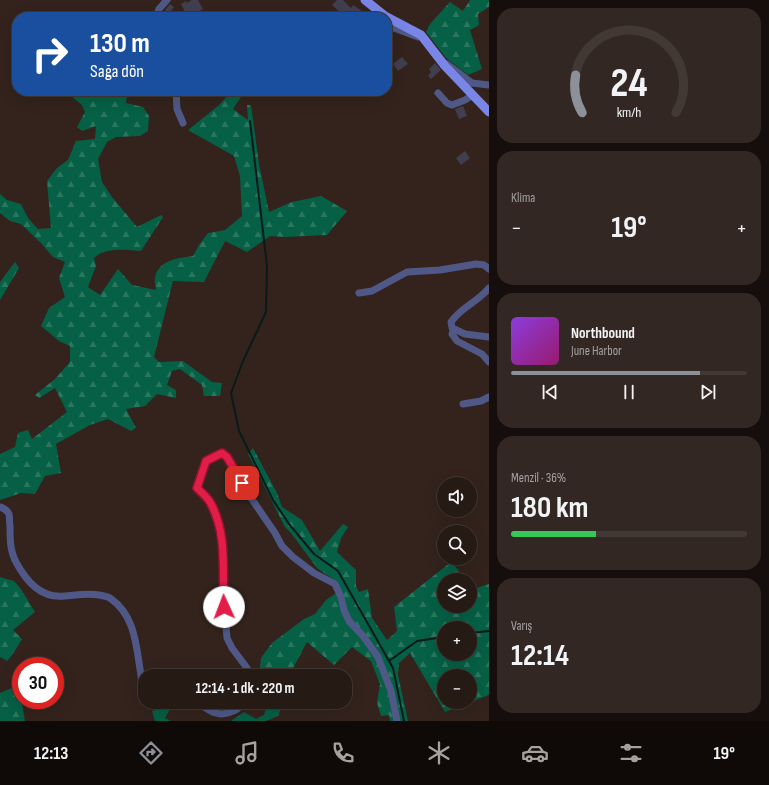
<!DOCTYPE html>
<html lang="tr">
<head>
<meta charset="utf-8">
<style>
  body { margin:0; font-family:"Sofia Sans Condensed",sans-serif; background:#322722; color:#f1f3f6; height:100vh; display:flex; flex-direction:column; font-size:15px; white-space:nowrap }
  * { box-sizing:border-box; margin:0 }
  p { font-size:13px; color:#a4a1a0 }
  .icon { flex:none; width:22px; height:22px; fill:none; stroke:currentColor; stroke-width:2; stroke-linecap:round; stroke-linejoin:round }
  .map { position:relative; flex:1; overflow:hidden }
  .details { display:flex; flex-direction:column; gap:8px; padding:8px; background:#150e0c; width:280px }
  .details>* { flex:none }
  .hud { position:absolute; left:12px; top:12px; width:380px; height:84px; border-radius:16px; box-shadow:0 4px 16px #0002,0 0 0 1px #423834; background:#1a4fa0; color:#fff; overflow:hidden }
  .tools { position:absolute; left:437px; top:477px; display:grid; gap:8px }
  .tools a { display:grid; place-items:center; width:40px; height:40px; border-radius:50%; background:#261a15; box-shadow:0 4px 16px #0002,0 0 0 1px #423834; font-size:20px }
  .speed { position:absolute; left:12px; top:657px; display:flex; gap:8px; font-size:20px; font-weight:700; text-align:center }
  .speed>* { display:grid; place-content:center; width:52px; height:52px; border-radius:50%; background:#261a15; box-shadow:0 4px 16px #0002,0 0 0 1px #423834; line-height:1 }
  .speed .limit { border:6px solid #d22; background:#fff; color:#111 }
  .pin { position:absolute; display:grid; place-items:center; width:34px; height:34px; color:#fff; margin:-17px; border-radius:8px; box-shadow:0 2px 6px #0006 }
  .me { position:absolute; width:44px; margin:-22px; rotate:358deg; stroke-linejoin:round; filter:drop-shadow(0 0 3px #0008) }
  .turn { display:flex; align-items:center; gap:14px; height:84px; padding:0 12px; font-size:18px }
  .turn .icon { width:52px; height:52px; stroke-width:2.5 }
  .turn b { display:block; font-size:28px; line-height:34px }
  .big { font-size:30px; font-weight:700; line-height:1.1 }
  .details .widget { flex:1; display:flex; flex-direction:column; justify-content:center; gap:6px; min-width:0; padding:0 14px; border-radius:16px; background:#322722 }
  .details .dial { align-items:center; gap:0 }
  .dial svg { height:104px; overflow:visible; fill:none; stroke:#423834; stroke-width:7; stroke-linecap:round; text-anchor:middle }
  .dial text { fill:#f1f3f6; stroke:none }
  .song { display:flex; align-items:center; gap:12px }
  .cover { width:48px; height:48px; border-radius:6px; background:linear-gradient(135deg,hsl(270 70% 55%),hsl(320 70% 35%)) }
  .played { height:4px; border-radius:2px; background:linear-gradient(90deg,#8c9099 80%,#423834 80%) }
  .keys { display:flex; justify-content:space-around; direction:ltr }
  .heat { display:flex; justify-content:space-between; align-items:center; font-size:22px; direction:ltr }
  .charge { height:6px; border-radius:3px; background:linear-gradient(90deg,#34c759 36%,#423834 0) }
  .trip { position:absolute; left:138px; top:669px; width:214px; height:40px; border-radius:16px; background:#261a15; box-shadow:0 4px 16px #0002,0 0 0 1px #423834; font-weight:700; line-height:40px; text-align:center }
  .tab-bar { display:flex; height:64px; justify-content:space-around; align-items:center; background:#0f0a08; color:#a4a1a0 }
  .tab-bar .icon { width:28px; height:28px }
  .tab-bar .current { color:#8c9099 }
  .tab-bar b { font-size:18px; color:#f1f3f6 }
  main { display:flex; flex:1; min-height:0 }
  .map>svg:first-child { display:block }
  .forest { fill:url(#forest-firs); fill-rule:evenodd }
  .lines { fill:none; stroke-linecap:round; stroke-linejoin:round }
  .stream { stroke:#091a1b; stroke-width:2 }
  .building { fill:#413f4f }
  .minor { stroke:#505887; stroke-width:7 }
  .major { stroke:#7a85e8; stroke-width:9 }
  .route-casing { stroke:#92132f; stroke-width:10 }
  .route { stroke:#e11d48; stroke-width:7 }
</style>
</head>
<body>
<main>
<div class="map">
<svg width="489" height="721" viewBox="0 0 489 721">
  <defs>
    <pattern id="forest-firs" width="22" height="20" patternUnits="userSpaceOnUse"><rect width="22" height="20" fill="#056045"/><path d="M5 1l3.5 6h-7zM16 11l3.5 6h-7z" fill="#2a775f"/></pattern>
  </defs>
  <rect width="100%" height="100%" fill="#33231c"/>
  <g class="forest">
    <polygon points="470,0 489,0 489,7 478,14 479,25 470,30 482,69 468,75 446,58 426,32 430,24 450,2 463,11"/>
    <path d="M 65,91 L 128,91 L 126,103 L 143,107 L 149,116 L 148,131 L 140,136 L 116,137 L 107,142 L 98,159 L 102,182 L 112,197 L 137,227 L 161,215 L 163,217 L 141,251 C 125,250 106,247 94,258 L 96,266 L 88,287 L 100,295 L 118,269 L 132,285 L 156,290 C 156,287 154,282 155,278 C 158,260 178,258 193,256 L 199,245 L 208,233 L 225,230 L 242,216 L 240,176 L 234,156 L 188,130 L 218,106 L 232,91 L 245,91 L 233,109 L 248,120 L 247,105 L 251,105 L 259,164 L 269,212 L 292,202 L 321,196 L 347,211 L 327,235 L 285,237 L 270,236 L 247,252 L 225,241 L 204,282 L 173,281 L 154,357 L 159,362 L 183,361 L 212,382 L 222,383 L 220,396 L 204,396 L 202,385 L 180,369 L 172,371 L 167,385 L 176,390 L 176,398 L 157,394 L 145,406 L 126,409 L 136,428 L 131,431 L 108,419 L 90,425 L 56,444 L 61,473 L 45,476 L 35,494 L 21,493 L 0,500 L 0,454 L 15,447 L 18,433 L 28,430 L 32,439 L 67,412 L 55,388 L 39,398 L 35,395 L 55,379 L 70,362 L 70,346 L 59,341 L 41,326 L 49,308 L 65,297 L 59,278 L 65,262 L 53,257 L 41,243 L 21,224 L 10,221 L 0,213 L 0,194 L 7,200 L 21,204 L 28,218 L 38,229 L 51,228 L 47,181 L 57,168 L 68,160 L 76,141 L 95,139 L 96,126 L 82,131 L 77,127 L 85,112 L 82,105 Z"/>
    <polygon points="15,262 19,268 0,300 0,282"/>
    <path d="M 253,448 L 277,493 L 282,507 L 302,520 L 320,551 L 343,524 L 348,527 L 341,538 L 337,552 L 356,570 L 356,586 L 359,592 L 368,589 L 372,618 L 387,640 L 397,631 L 394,607 L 451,562 L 459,571 L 449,580 L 444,580 L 444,606 L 470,606 L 470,590 L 489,584 L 489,695 L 445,712 L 410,653 L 399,663 L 398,675 L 408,721 L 390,721 L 389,715 L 381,716 L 377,703 L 380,684 L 371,661 L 352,647 L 334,665 L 307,642 L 289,676 L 259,676 L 261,658 L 272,643 L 304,619 L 315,614 L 326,600 L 341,590 L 334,580 L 317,568 L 291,533 L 285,527 L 248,454 ZM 444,628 L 470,628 L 470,654 L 444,654 ZM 444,676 L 470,676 L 470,702 L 444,702 Z"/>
    <polygon points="0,577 14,581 21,589 35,612 13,630 22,639 13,654 7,661 0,657"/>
    <polygon points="14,687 21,698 25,721 0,721 0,693"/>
    <polygon points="264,702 283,702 278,716 266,721 231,721 244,712 256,719 264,715 267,706"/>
    <polygon points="171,707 165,718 171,721 155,721 152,711"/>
  </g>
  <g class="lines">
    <g class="stream">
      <polyline points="250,121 267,266 266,312 243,361 231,393 239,431 273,500 289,524 314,554 338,571 393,668 404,721"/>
      <polyline points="470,633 489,631"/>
      <polyline points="389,661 417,641 444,637"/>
    </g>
  </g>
  <g class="building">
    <polygon points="192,0 198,0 203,9 190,17 176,17 185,12 181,4 186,1 187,3"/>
    <polygon points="337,0 343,0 351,8 353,5 361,10 357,17 345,17 332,5"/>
    <polygon points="170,4 174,7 169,14 165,10"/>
    <polygon points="402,57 408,64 398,71 393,64"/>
    <polygon points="435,63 441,70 431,79 428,76 431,72 429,69"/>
    <polygon points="463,106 467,116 459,119 455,109"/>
    <polygon points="465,151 470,158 461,165 456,158"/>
  </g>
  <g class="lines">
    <g class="minor">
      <polyline points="156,17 159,9 167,0"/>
      <polyline points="387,31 390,28 394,28 418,37"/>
      <polyline points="447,64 472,83 489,85"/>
      <polyline points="176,91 177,109 183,123"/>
      <polyline points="438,93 447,103 452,105 465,100 473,95"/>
      <path d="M 489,288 C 477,303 462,306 451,322 L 452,328 L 465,334 L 489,337"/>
      <polyline points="359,293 372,291 407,272 440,270 476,264 484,265 489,269"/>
      <polyline points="454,329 452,334 457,341 482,354 489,362"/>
      <polyline points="463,404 481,401 489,397"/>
      <path d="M 0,507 C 4,508 7,510 9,514 C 10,517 9,523 10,526 C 10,539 10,551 16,562 C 26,581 42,599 65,596 C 77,595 87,593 99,595 C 103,596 107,596 110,598 C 136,616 136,647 141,675 C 142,683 140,689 145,695"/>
      <polyline points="251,676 247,668 232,648 227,638 223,592 224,555 220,529 209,501 197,488 206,461 222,453 227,457 249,495 275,533 282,546 293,557 314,573 335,584 341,597 344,610 349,621 363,636 378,657 391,691 397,721"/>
      <polyline points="157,702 159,702"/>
      <path d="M 196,702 C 207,708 215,717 228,713 C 235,711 240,708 244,702"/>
    </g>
    <polyline class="major" points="365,0 385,16 421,35 445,66 489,112"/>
  </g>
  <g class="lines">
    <defs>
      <path id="route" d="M 224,607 C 222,572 228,534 210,502 C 207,497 201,492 197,488 L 206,461 L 222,453 L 227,457 L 242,483"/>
    </defs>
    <use href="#route" class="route-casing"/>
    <use href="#route" class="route"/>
  </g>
</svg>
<div class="tools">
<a><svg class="icon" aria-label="sound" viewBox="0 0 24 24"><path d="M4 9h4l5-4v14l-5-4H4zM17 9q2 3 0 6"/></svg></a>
<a><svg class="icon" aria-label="search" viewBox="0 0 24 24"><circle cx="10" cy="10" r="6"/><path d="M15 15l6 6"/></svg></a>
<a><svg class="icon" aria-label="layers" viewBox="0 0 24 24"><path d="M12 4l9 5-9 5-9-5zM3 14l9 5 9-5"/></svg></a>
<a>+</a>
<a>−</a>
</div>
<div class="speed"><div class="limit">30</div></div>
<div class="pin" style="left:242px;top:483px;background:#d93025"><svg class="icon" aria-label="arrive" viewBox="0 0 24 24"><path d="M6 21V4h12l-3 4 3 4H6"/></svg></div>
<svg class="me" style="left:224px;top:607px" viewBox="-20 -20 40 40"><circle r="19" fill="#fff"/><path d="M0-13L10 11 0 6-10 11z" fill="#e11d48"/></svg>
<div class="trip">12:14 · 1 dk · 220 m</div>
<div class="hud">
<div class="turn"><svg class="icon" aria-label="right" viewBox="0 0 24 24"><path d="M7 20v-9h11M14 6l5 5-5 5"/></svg><div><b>130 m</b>Sağa dön</div></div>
</div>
</div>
<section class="details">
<div class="widget dial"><svg viewBox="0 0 100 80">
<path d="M14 69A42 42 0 1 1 86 69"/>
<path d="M14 69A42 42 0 0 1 9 40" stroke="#8c9099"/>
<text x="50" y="56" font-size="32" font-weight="700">24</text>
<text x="50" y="72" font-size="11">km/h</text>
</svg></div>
<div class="widget"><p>Klima</p>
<div class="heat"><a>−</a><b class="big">19°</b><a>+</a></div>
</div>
<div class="widget">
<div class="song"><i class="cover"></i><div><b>Northbound</b><p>June Harbor</p></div></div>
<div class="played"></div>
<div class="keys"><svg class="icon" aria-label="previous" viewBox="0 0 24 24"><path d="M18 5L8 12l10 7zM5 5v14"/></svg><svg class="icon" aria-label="pause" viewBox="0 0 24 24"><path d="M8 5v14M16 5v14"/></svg><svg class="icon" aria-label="next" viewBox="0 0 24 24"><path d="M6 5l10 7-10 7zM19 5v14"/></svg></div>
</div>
<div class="widget"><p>Menzil · 36%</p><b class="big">180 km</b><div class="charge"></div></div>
<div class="widget"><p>Varış</p><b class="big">12:14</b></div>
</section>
</main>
<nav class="tab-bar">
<b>12:13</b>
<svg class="icon current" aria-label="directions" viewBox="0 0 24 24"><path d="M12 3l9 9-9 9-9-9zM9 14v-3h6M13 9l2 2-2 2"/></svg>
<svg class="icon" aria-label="music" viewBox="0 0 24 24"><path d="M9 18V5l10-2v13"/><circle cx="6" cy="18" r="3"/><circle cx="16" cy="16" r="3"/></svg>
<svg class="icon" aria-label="phone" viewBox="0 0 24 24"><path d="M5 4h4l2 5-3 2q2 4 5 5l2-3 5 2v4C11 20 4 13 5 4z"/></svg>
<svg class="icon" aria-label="climate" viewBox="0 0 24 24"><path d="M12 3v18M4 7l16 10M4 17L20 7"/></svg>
<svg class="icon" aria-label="car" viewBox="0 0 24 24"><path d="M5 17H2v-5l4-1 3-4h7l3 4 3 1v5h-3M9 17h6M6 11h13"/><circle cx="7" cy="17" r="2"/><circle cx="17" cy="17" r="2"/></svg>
<svg class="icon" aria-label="filters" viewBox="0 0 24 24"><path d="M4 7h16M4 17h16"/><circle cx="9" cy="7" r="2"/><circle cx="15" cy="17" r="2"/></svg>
<b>19°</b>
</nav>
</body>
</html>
